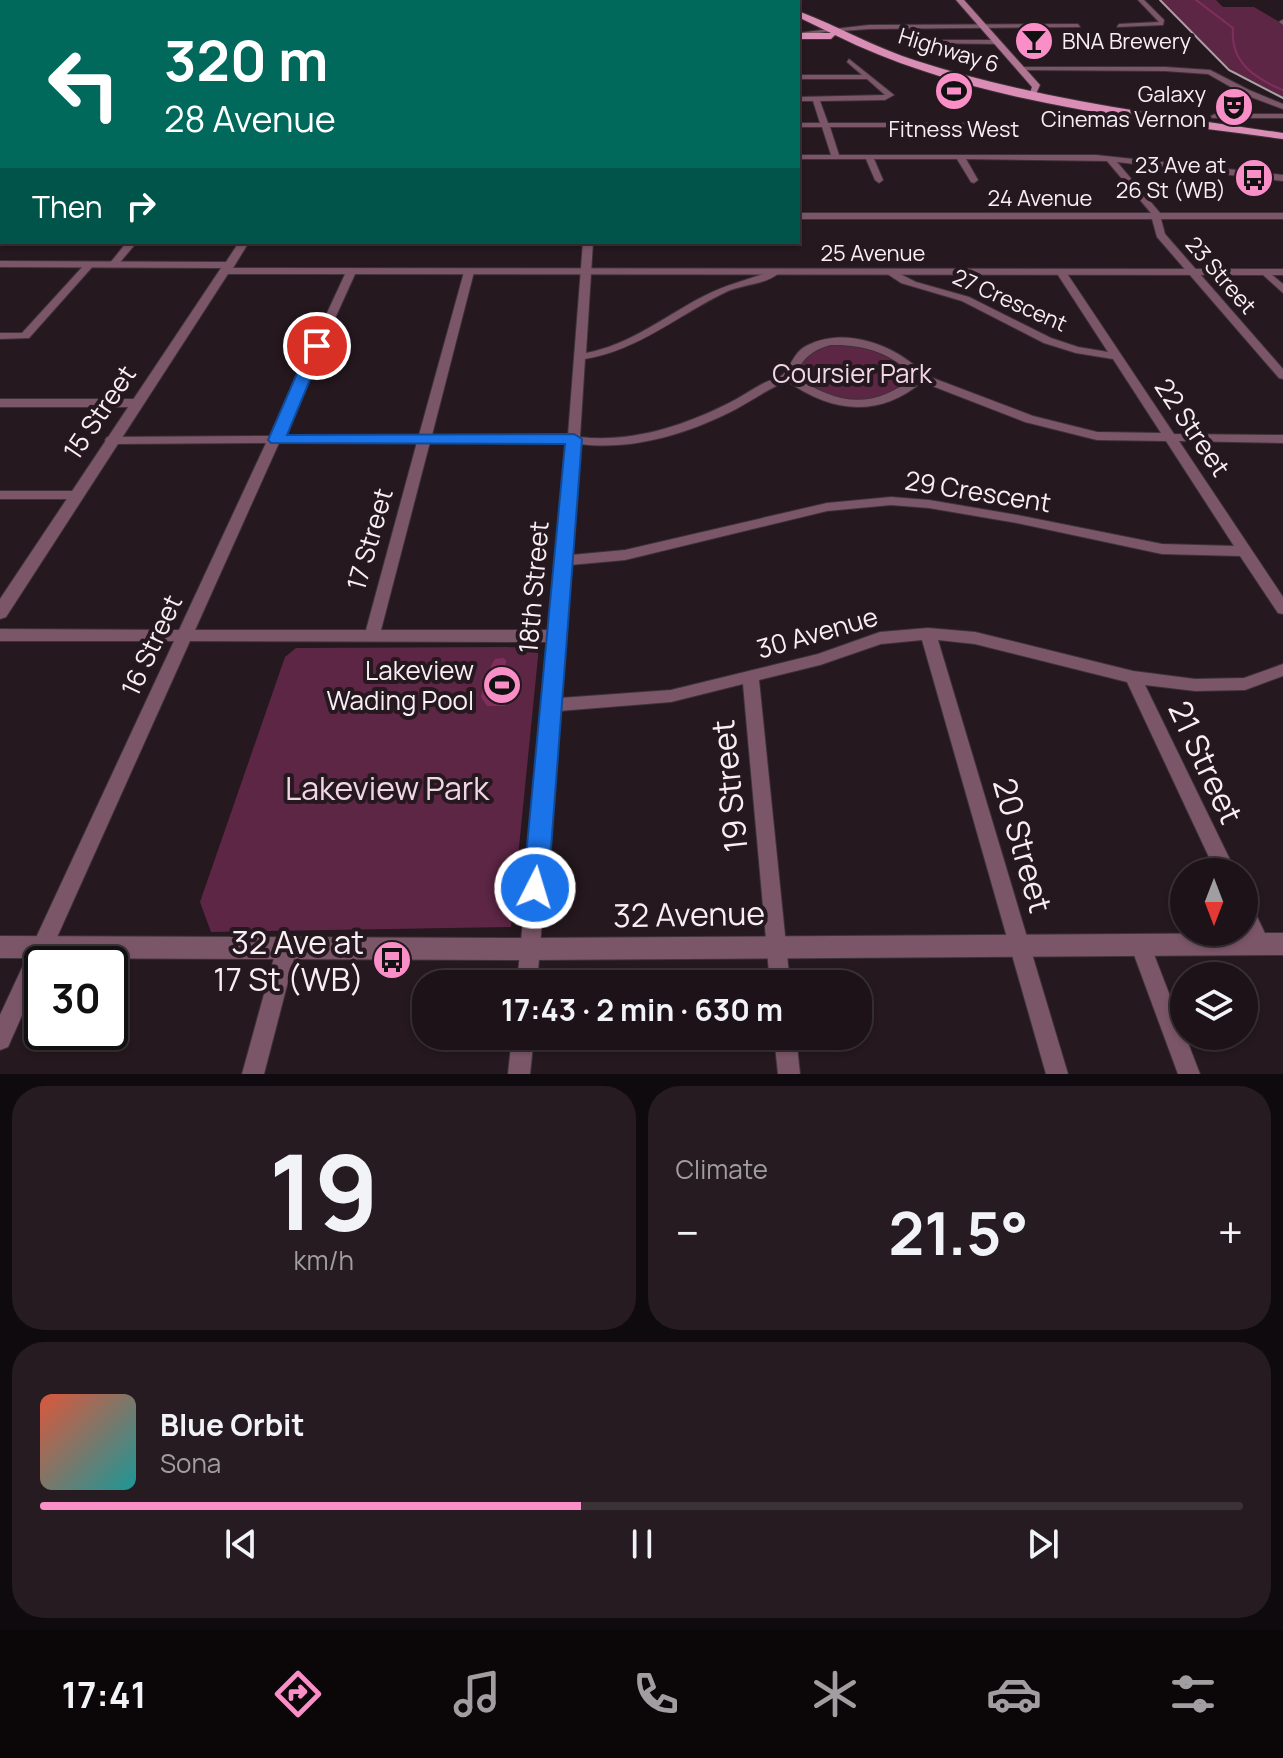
<!DOCTYPE html>
<html lang="en">
<head>
<meta charset="utf-8">
<style>
  body { margin:0; font-family:Manrope,sans-serif; background:#251b20; color:#f1f3f6; height:100vh; display:flex; flex-direction:column; font-size:30px; white-space:nowrap }
  * { box-sizing:border-box; margin:0 }
  p { font-size:26px; color:#a09ea1 }
  .icon { flex:none; width:44px; height:44px; fill:none; stroke:currentColor; stroke-width:2; stroke-linecap:round; stroke-linejoin:round }
  .map { position:relative; height:1074px; overflow:hidden }
  .side { display:flex; flex-direction:column; gap:12px; padding:12px; background:#0f0a0d; flex:1 }
  .side>* { flex:none }
  .top-card { position:absolute; left:0px; top:0px; width:800px; height:244px; box-shadow:0 2px 6px #0004,0 0 0 2px #3a3236; background:#00695c; color:#fff; overflow:hidden }
  .needle { width:52px; rotate:180deg }
  .controls { position:absolute; left:1170px; top:858px; display:grid; gap:16px }
  .controls a { display:grid; place-items:center; width:88px; height:88px; border-radius:50%; background:#1c1217; box-shadow:0 2px 6px #0004,0 0 0 2px #3a3236; font-size:40px }
  .speed { position:absolute; left:24px; top:946px; display:flex; gap:16px; font-size:40px; font-weight:700; text-align:center }
  .speed>* { display:grid; place-content:center; width:104px; height:104px; border-radius:50%; background:#1c1217; box-shadow:0 2px 6px #0004,0 0 0 2px #3a3236; line-height:1 }
  .speed .limit { border:4px solid #111; border-radius:12px; background:#fff; color:#111 }
  .pin { position:absolute; display:grid; place-items:center; width:68px; height:68px; color:#fff; margin:-34px; border:4px solid #fff; border-radius:50%; box-shadow:0 2px 8px #0007 }
  .me { position:absolute; width:88px; margin:-44px; rotate:5deg; stroke-linejoin:round; filter:drop-shadow(0 0 6px #0008) }
  .turn { display:flex; align-items:center; gap:28px; height:168px; padding:0 32px; font-size:36px }
  .turn .icon { width:104px; height:104px; stroke-width:2.5 }
  .turn b { display:block; font-size:56px; line-height:68px }
  .then { display:flex; align-items:center; height:76px; padding:0 32px; background:#0003; gap:16px; font-size:30px }
  .big { font-size:60px; font-weight:700; line-height:1.1 }
  .side .widget { flex:1; display:flex; flex-direction:column; justify-content:center; gap:12px; min-width:0; padding:0 28px; border-radius:32px; background:#251b20 }
  .side .dial { align-items:center; gap:0 }
  .dial b { font-size:104px; line-height:1 }
  .song { display:flex; align-items:center; gap:24px }
  .cover { width:96px; height:96px; border-radius:12px; background:linear-gradient(135deg,hsl(10 70% 55%),hsl(180 70% 35%)) }
  .played { height:8px; border-radius:4px; background:linear-gradient(90deg,#fa8fc8 45%,#3a3236 45%) }
  .keys { display:flex; justify-content:space-around; direction:ltr }
  .heat { display:flex; justify-content:space-between; align-items:center; font-size:44px; direction:ltr }
  .side .tiles { flex:1; display:grid; gap:12px; grid-template-columns:1fr 1fr }
  .widget:last-child { grid-column:span 2 }
  .trip { position:absolute; left:412px; top:970px; width:460px; height:80px; border-radius:32px; background:#1c1217; box-shadow:0 2px 6px #0004,0 0 0 2px #3a3236; font-weight:700; line-height:80px; text-align:center }
  .menu { display:flex; height:128px; justify-content:space-around; align-items:center; background:#0b0709; color:#a09ea1 }
  .menu .icon { width:56px; height:56px }
  .menu .selected { color:#fa8fc8 }
  .menu b { font-size:36px; color:#f1f3f6 }
  .map>svg:first-child { display:block }
  .green { fill:#5d2645 }
  .water { fill:#802f5d }
  .lines { fill:none; stroke-linecap:round; stroke-linejoin:round }
  .stream { stroke:#802f5d; stroke-width:2 }
  .minor-casing { stroke:#3e3238; stroke-width:2 }
  .tertiary-casing { stroke:#3e3238; stroke-width:2 }
  .secondary-casing { stroke:#3e3238; stroke-width:2 }
  .primary-casing { stroke:#3e3238; stroke-width:2 }
  .minor { fill:#7b5668; fill-rule:evenodd }
  .tertiary { fill:#7b5668; fill-rule:evenodd }
  .secondary { fill:#b07593; fill-rule:evenodd }
  .primary { fill:#da8eb5; fill-rule:evenodd }
  .rail { stroke:#aba0a6; stroke-width:2 }
  .route { fill:#1a73e8; stroke:#114b97; stroke-width:2 }
  .labels { text-anchor:middle; dominant-baseline:central; stroke-width:8; stroke-linejoin:round; paint-order:stroke }
  .far-poi-label { font-size:22px; fill:#f8eef3; stroke:#25181f; text-anchor:end }
  .far-street-label { font-size:22px; fill:#f8eef3; stroke:#25181f }
  .park-label { font-size:26px; fill:#f0d7e3; stroke:#25181f }
  .street-label { font-size:26px; fill:#f8eef3; stroke:#25181f }
  .poi-label { font-size:26px; fill:#f8eef3; stroke:#25181f; text-anchor:end }
  .near-street-label { font-size:32px; fill:#f8eef3; stroke:#25181f }
  .near-park-label { font-size:32px; fill:#f0d7e3; stroke:#25181f }
  .near-poi-label { font-size:32px; fill:#f8eef3; stroke:#25181f; text-anchor:end }
</style>
</head>
<body>
<div class="map">
<svg width="1283" height="1074" viewBox="0 0 1283 1074">
  <rect width="100%" height="100%" fill="#25181f"/>
  <g class="green">
    <polygon points="1161,0 1216,0 1223,7 1254,7 1283,24 1283,97 1242,78 1225,65"/>
    <path d="M 832,345 C 854,344 880,346 897,362 C 943,405 789,420 800,362 L 818,349 Z"/>
    <polygon points="539,647 511,927 211,932 200,902 285,657 296,648"/>
  </g>
  <path class="water" d="M 503,658 L 506,660 L 505,676 L 517,693 L 505,706 L 487,706 L 481,697 C 482,691 491,663 495,659 Z"/>
  <g class="lines">
    <g class="stream">
      <polyline points="87,0 96,2"/>
      <path d="M 1196,0 L 1233,28 C 1230,62 1254,78 1283,90"/>
    </g>
    <defs>
      <g id="minor">
        <polygon points="489,0 495,0 488,2"/>
        <polygon points="1138,0 1144,0 1164,20 1163,25 1117,27 1119,24 1159,22"/>
        <polygon points="1282,20 1283,20 1283,25 1279,22"/>
        <polygon points="1078,24 1080,27 869,29 828,32 825,30 869,25"/>
        <polygon points="917,40 997,40 1000,42 997,44 915,43"/>
        <polygon points="849,59 894,95 885,100 820,101 828,123 985,123 989,125 985,127 830,127 839,155 1096,155 1283,175 1283,181 1117,162 1160,213 1283,213 1283,219 1161,219 1165,234 1283,369 1283,379 1279,378 1157,237 1152,219 798,219 798,213 1151,213 1107,161 966,159 978,180 974,183 971,182 957,159 874,159 883,180 879,183 875,180 866,159 798,159 798,155 831,155 822,127 798,127 798,123 820,123 813,101 798,101 798,97 885,95 867,79 798,79 798,75 862,75 847,62"/>
        <polygon points="1021,67 1165,67 1210,70 1249,90 1283,104 1283,109 1243,94 1208,74 1165,71 1019,70"/>
        <polygon points="1215,114 1283,114 1283,118 1212,118 1211,116"/>
        <rect x="0" y="132" width="2" height="4"/>
        <rect x="0" y="179" width="2" height="6"/>
        <polygon points="0,238 2,238 2,242 5,243 0,244"/>
        <polygon points="127,242 137,242 116,267 110,267 110,263"/>
        <path d="M 583,242 L 593,242 L 586,353 C 630,345 665,316 704,296 C 726,284 751,279 774,270 L 779,273 C 765,285 743,284 726,292 C 678,315 639,350 585,359 L 580,437 C 631,443 683,426 727,404 C 740,398 752,389 764,383 C 770,380 776,379 781,376 C 790,371 792,352 808,345 C 847,326 897,346 925,375 L 1033,416 L 1097,432 L 1161,433 L 1113,359 L 1076,353 L 1044,343 L 962,301 L 901,283 L 886,273 L 894,271 L 916,282 L 969,297 L 1051,338 L 1078,347 L 1108,352 L 1056,272 L 1061,269 L 1066,272 L 1174,434 L 1283,435 L 1283,443 L 1179,441 L 1283,597 L 1283,614 L 1278,613 L 1240,556 L 1162,554 L 1017,523 L 929,508 L 891,505 L 827,511 L 625,560 L 570,565 L 560,698 L 671,690 L 818,654 L 880,632 L 928,628 L 975,632 L 1133,671 L 1195,679 L 1244,678 L 1283,664 L 1283,676 L 1245,690 L 1195,691 L 1145,685 L 1236,872 L 1216,872 L 1127,682 L 975,644 L 938,640 L 1068,1074 L 1046,1074 L 922,640 L 881,644 L 820,665 L 759,680 L 790,984 L 770,984 L 743,684 L 671,702 L 559,711 L 537,984 L 517,984 L 549,642 L 190,641 L 45,964 L 42,964 L 42,970 L 8,1047 L 0,1050 L 0,1015 L 174,641 L 0,641 L 0,629 L 179,630 L 266,443 L 111,444 L 107,443 L 105,440 L 107,437 L 270,436 L 346,272 L 351,269 L 356,272 L 282,435 L 419,435 L 464,272 L 469,269 L 474,272 L 432,435 L 568,435 ZM 830,345 C 863,344 891,352 914,377 C 873,410 837,405 795,376 C 803,358 811,351 830,345 ZM 787,381 C 832,413 879,418 922,382 L 1025,422 L 1097,440 L 1166,441 L 1234,546 L 1162,544 L 1017,515 L 929,500 L 891,497 L 827,503 L 625,550 L 571,555 L 580,444 C 633,451 691,433 738,408 C 754,399 770,388 787,381 ZM 417,442 L 366,630 L 195,630 L 279,443 ZM 430,442 L 567,443 L 550,630 L 381,630 Z"/>
        <polygon points="86,263 94,265 29,338 0,339 0,333 22,333"/>
        <polygon points="1265,269 1283,284 1283,293 1262,274 1262,270"/>
        <polygon points="0,399 136,399 142,403 136,407 0,407"/>
        <polygon points="0,491 75,491 82,495 75,499 0,499"/>
        <polygon points="1244,902 1251,904 1270,944 1267,951 1260,954 1253,951 1244,932"/>
        <polygon points="1140,934 1147,937 1150,944 1200,1074 1178,1074 1130,944 1133,937"/>
        <polygon points="287,937 294,940 297,947 264,1074 242,1074 277,947 280,940"/>
        <polygon points="512,1036 534,1036 530,1074 508,1074"/>
        <polygon points="774,1036 796,1036 800,1074 778,1074"/>
      </g>
      <g id="tertiary">
        <polygon points="830,29 830,31 798,37 798,33"/>
        <rect x="0" y="99" width="2" height="4"/>
        <polygon points="239,242 249,242 233,268 1283,269 1283,275 228,274 6,617 0,619 0,599 221,268 0,267 0,261 226,262"/>
        <polygon points="1283,933 1283,955 530,960 0,958 0,936 530,938"/>
      </g>
      <polygon id="secondary" points="956,0 964,0 1040,85 1035,96 1029,96 1032,87"/>
      <g id="primary">
        <polygon points="768,0 778,0 780,2 770,2"/>
        <path d="M 798,11 C 838,26 875,48 917,61 C 1036,99 1160,115 1283,133 L 1283,139 C 1136,119 970,102 835,35 L 831,39 L 798,39 L 798,33 L 831,33 L 798,17 Z"/>
      </g>
    </defs>
    <use href="#minor" class="minor-casing"/>
    <use href="#tertiary" class="tertiary-casing"/>
    <use href="#secondary" class="secondary-casing"/>
    <use href="#primary" class="primary-casing"/>
    <use href="#minor" class="minor"/>
    <use href="#tertiary" class="tertiary"/>
    <use href="#secondary" class="secondary"/>
    <use href="#primary" class="primary"/>
    <polyline class="rail" points="1160,0 1229,70 1283,98"/>
  </g>
  <polygon class="route" points="317,341 324,346 287,435 574,434 582,439 548,888 544,896 535,899 526,896 523,888 565,444 271,443 268,440 309,346"/>
  <defs>
    <symbol id="bar-disc" viewBox="-11 -11 22 22"><circle r="9.5" fill="#fa8fc8" stroke="#25181f"/><path d="M-6-5H6L.8 .8V4.5H3.5V6h-7V4.5H-.8V.8Z" fill="#111"/></symbol>
    <symbol id="stadium-disc" viewBox="-11 -11 22 22"><circle r="9.5" fill="#fa8fc8" stroke="#25181f"/><path d="M0-5a6.5 5 0 1 0 0 10a6.5 5 0 1 0 0-10ZM-3.5-1.8h7v3.6h-7Z" fill="#111"/></symbol>
    <symbol id="theatre-disc" viewBox="-11 -11 22 22"><circle r="9.5" fill="#fa8fc8" stroke="#25181f"/><path d="M-5-5.5Q0-4 5-5.5V0Q5 5 0 6Q-5 5-5 0ZM-3.3-2.5H-1v1.5H-3.3ZM1-2.5H3.3v1.5H1ZM-2.8 1Q0 5.5 2.8 1Z" fill="#111"/></symbol>
    <symbol id="bus-disc" viewBox="-11 -11 22 22"><circle r="9.5" fill="#fa8fc8" stroke="#25181f"/><path d="M-5-6H5V4H4V6H2V4H-2V6H-4V4H-5ZM-3.5-4V0h7V-4ZM-3.5 1.2v1.5H-2V1.2ZM2 1.2v1.5H3.5V1.2Z" fill="#111"/></symbol>
  </defs>
  <g fill-rule="evenodd">
    <use href="#bar-disc" x="1012" y="19" width="44" height="44"/>
    <use href="#stadium-disc" x="932" y="69" width="44" height="44"/>
    <use href="#theatre-disc" x="1212" y="85" width="44" height="44"/>
    <use href="#bus-disc" x="1232" y="156" width="44" height="44"/>
    <use href="#stadium-disc" x="480" y="663" width="44" height="44"/>
    <use href="#bus-disc" x="370" y="938" width="44" height="44"/>
  </g>
  <g class="labels">
    <g class="far-poi-label">
      <text x="1062" y="41" text-anchor="start">BNA Brewery</text>
      <text x="1206" y="94">Galaxy<tspan x="1206" dy="25">Cinemas Vernon</tspan></text>
      <text x="954" y="129" text-anchor="middle">Fitness West</text>
      <text x="1226" y="165">23 Ave at<tspan x="1226" dy="25">26 St (WB)</tspan></text>
    </g>
    <g class="far-street-label">
      <text transform="translate(949 50) rotate(17)">Highway 6</text>
      <text x="1040" y="198">24 Avenue</text>
      <text x="873" y="253">25 Avenue</text>
      <text transform="translate(1221 275) rotate(49)">23 Street</text>
      <text transform="translate(1010 300) rotate(24)">27 Crescent</text>
    </g>
    <g class="park-label">
      <text x="852" y="373">Coursier Park</text>
    </g>
    <g class="street-label">
      <text transform="translate(99 412) rotate(-56)">15 Street</text>
      <text transform="translate(1193 427) rotate(56)">22 Street</text>
      <text transform="translate(978 491) rotate(9)">29 Crescent</text>
      <text transform="translate(369 539) rotate(-74)">17 Street</text>
      <text transform="translate(533 587) rotate(-85)">18th Street</text>
      <text transform="translate(817 632) rotate(-16)">30 Avenue</text>
      <text transform="translate(151 645) rotate(-65)">16 Street</text>
    </g>
    <g class="poi-label">
      <text x="474" y="670">Lakeview<tspan x="474" dy="30">Wading Pool</tspan></text>
    </g>
    <g class="near-street-label">
      <text transform="translate(1206 762) rotate(65)">21 Street</text>
      <text transform="translate(729 786) rotate(-96)">19 Street</text>
      <text transform="translate(1023 845) rotate(74)">20 Street</text>
      <text transform="translate(689 914) rotate(-1)">32 Avenue</text>
    </g>
    <g class="near-park-label">
      <text x="387" y="788">Lakeview Park</text>
    </g>
    <g class="near-poi-label">
      <text x="364" y="942">32 Ave at<tspan x="364" dy="37">17 St (WB)</tspan></text>
    </g>
  </g>
</svg>
<div class="controls">
<a><svg class="needle" viewBox="-14 -14 28 28"><path d="M0-13l5 13h-10z" fill="#e53935"/><path d="M0 13l5-13h-10z" fill="#a09ea1"/></svg></a>
<a><svg class="icon" aria-label="layers" viewBox="0 0 24 24"><path d="M12 4l9 5-9 5-9-5zM3 14l9 5 9-5"/></svg></a>
</div>
<div class="speed"><div class="limit">30</div></div>
<div class="pin" style="left:317px;top:346px;background:#d93025"><svg class="icon" aria-label="arrive" viewBox="0 0 24 24"><path d="M6 21V4h12l-3 4 3 4H6"/></svg></div>
<svg class="me" style="left:535px;top:888px" viewBox="-20 -20 40 40"><circle r="17" fill="#1a73e8" stroke="#fff" stroke-width="3"/><path d="M0-11L8 9 0 5-8 9z" fill="#fff"/></svg>
<div class="trip">17:43 · 2 min · 630 m</div>
<div class="top-card">
<div class="turn"><svg class="icon" aria-label="left" viewBox="0 0 24 24"><path d="M17 20v-9H6M10 6l-5 5 5 5"/></svg><div><b>320 m</b>28 Avenue</div></div>
<div class="then">Then<svg class="icon" aria-label="right" viewBox="0 0 24 24"><path d="M7 20v-9h11M14 6l5 5-5 5"/></svg></div>
</div>
</div>
<section class="side">
<div class="tiles">
<div class="widget dial"><b>19</b><p>km/h</p></div>
<div class="widget"><p>Climate</p>
<div class="heat"><a>−</a><b class="big">21.5°</b><a>+</a></div>
</div>
<div class="widget">
<div class="song"><i class="cover"></i><div><b>Blue Orbit</b><p>Sona</p></div></div>
<div class="played"></div>
<div class="keys"><svg class="icon" aria-label="previous" viewBox="0 0 24 24"><path d="M18 5L8 12l10 7zM5 5v14"/></svg><svg class="icon" aria-label="pause" viewBox="0 0 24 24"><path d="M8 5v14M16 5v14"/></svg><svg class="icon" aria-label="next" viewBox="0 0 24 24"><path d="M6 5l10 7-10 7zM19 5v14"/></svg></div>
</div>
</div>
</section>
<nav class="menu">
<b>17:41</b>
<svg class="icon selected" aria-label="directions" viewBox="0 0 24 24"><path d="M12 3l9 9-9 9-9-9zM9 14v-3h6M13 9l2 2-2 2"/></svg>
<svg class="icon" aria-label="music" viewBox="0 0 24 24"><path d="M9 18V5l10-2v13"/><circle cx="6" cy="18" r="3"/><circle cx="16" cy="16" r="3"/></svg>
<svg class="icon" aria-label="phone" viewBox="0 0 24 24"><path d="M5 4h4l2 5-3 2q2 4 5 5l2-3 5 2v4C11 20 4 13 5 4z"/></svg>
<svg class="icon" aria-label="climate" viewBox="0 0 24 24"><path d="M12 3v18M4 7l16 10M4 17L20 7"/></svg>
<svg class="icon" aria-label="car" viewBox="0 0 24 24"><path d="M5 17H2v-5l4-1 3-4h7l3 4 3 1v5h-3M9 17h6M6 11h13"/><circle cx="7" cy="17" r="2"/><circle cx="17" cy="17" r="2"/></svg>
<svg class="icon" aria-label="filters" viewBox="0 0 24 24"><path d="M4 7h16M4 17h16"/><circle cx="9" cy="7" r="2"/><circle cx="15" cy="17" r="2"/></svg>
</nav>
</body>
</html>
